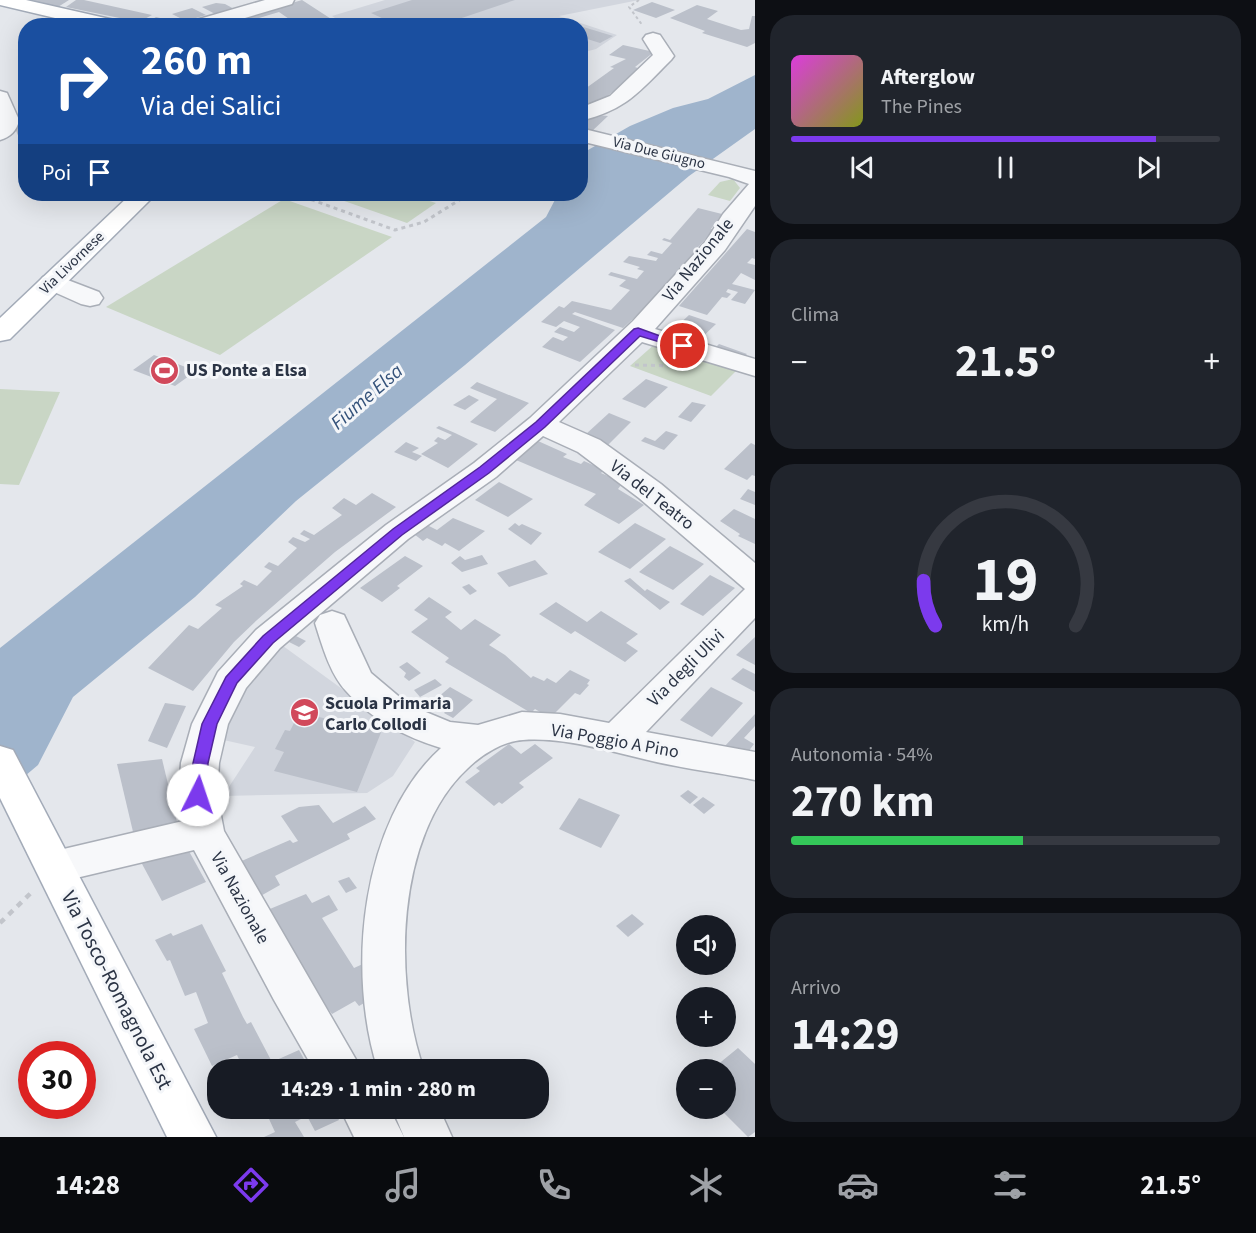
<!DOCTYPE html>
<html lang="it">
<head>
<meta charset="utf-8">
<style>
  body { margin:0; font-family:"Source Sans 3",sans-serif; background:#20242c; color:#f1f3f6; height:100vh; display:flex; flex-direction:column; font-size:22px; white-space:nowrap }
  * { box-sizing:border-box; margin:0 }
  p { font-size:20px; color:#9ea1a6 }
  .icon { flex:none; width:33px; height:33px; fill:none; stroke:currentColor; stroke-width:2; stroke-linecap:round; stroke-linejoin:round }
  .map { position:relative; flex:1; overflow:hidden }
  .drawer { display:flex; flex-direction:column; gap:15px; padding:15px; background:#0d0f14; width:501px }
  .drawer>* { flex:none }
  .hud { position:absolute; left:18px; top:18px; width:570px; height:183px; border-radius:24px; box-shadow:0 6px 24px #0002; background:#1a4fa0; color:#fff; overflow:hidden }
  .buttons { position:absolute; left:676px; top:915px; display:grid; gap:12px }
  .buttons a { display:grid; place-items:center; width:60px; height:60px; border-radius:50%; background:#171b24; box-shadow:0 6px 24px #0002; font-size:30px }
  .speed { position:absolute; left:18px; top:1041px; display:flex; gap:12px; font-size:30px; font-weight:700; text-align:center }
  .speed>* { display:grid; place-content:center; width:78px; height:78px; border-radius:50%; background:#171b24; box-shadow:0 6px 24px #0002; line-height:1 }
  .speed .limit { border:9px solid #d22; background:#fff; color:#111 }
  .pin { position:absolute; display:grid; place-items:center; width:51px; height:51px; color:#fff; margin:-26px; border:3px solid #fff; border-radius:50%; box-shadow:0 2px 6px #0007 }
  .me { position:absolute; width:66px; margin:-33px; rotate:4deg; stroke-linejoin:round; filter:drop-shadow(0 0 4px #0008) }
  .turn { display:flex; align-items:center; gap:21px; height:126px; padding:0 24px; font-size:27px }
  .turn .icon { width:78px; height:78px; stroke-width:2.5 }
  .turn b { display:block; font-size:42px; line-height:51px }
  .then { display:flex; align-items:center; height:57px; padding:0 24px; background:#0003; gap:12px; font-size:22px }
  .big { font-size:45px; font-weight:700; line-height:1.1 }
  .drawer .widget { flex:1; display:flex; flex-direction:column; justify-content:center; gap:9px; min-width:0; padding:0 21px; border-radius:24px; background:#20242c }
  .drawer .dial { align-items:center; gap:0 }
  .dial svg { height:156px; overflow:visible; fill:none; stroke:#363941; stroke-width:7; stroke-linecap:round; text-anchor:middle }
  .dial text { fill:#f1f3f6; stroke:none }
  .song { display:flex; align-items:center; gap:18px }
  .cover { width:72px; height:72px; border-radius:9px; background:linear-gradient(135deg,hsl(300 70% 55%),hsl(70 70% 35%)) }
  .played { height:6px; border-radius:3px; background:linear-gradient(90deg,#7c3aed 85%,#363941 85%) }
  .keys { display:flex; justify-content:space-around; direction:ltr }
  .heat { display:flex; justify-content:space-between; align-items:center; font-size:33px; direction:ltr }
  .charge { height:9px; border-radius:4px; background:linear-gradient(90deg,#34c759 54%,#363941 0) }
  .trip { position:absolute; left:207px; top:1059px; width:342px; height:60px; border-radius:24px; background:#171b24; box-shadow:0 6px 24px #0002; font-weight:700; line-height:60px; text-align:center }
  .tab-bar { display:flex; height:96px; justify-content:space-around; align-items:center; background:#090b0e; color:#9ea1a6 }
  .tab-bar .icon { width:42px; height:42px }
  .tab-bar .on { color:#7c3aed }
  .tab-bar b { font-size:27px; color:#f1f3f6 }
  main { display:flex; flex:1; min-height:0 }
  .map>svg:first-child { display:block }
  .built { fill:#d2d6de }
  .green { fill:#c9d6c5 }
  .water { fill:#9fb4cc }
  .building { fill:#bbc0ca }
  .lines { fill:none; stroke-linecap:round; stroke-linejoin:round }
  .minor-casing { stroke:#a9aeb7; stroke-width:3 }
  .major-casing { stroke:#a3abb8; stroke-width:3 }
  .path-far2 { stroke:#c2c5cb; stroke-width:2; stroke-dasharray:3 3; stroke-linecap:butt }
  .path-far1 { stroke:#c2c5cb; stroke-width:3; stroke-dasharray:4 4; stroke-linecap:butt }
  .path { stroke:#c2c5cb; stroke-width:4.5; stroke-dasharray:6 6; stroke-linecap:butt }
  .minor { fill:#f7f8fa; fill-rule:evenodd }
  .major { fill:#fff; fill-rule:evenodd }
  .route { fill:#7c3aed; stroke:#51269a; stroke-width:1.5 }
  .labels { text-anchor:middle; dominant-baseline:central; stroke-width:6; stroke-linejoin:round; paint-order:stroke }
  .far-street-label { font-size:15px; fill:#2b3445; stroke:#f4f6f9 }
  .street-label { font-size:18px; fill:#2b3445; stroke:#f4f6f9 }
  .poi-label { font-size:18px; font-weight:bold; fill:#2b3445; stroke:#f4f6f9; text-anchor:start }
  .water-label { font-size:20px; font-style:italic; fill:#34527a; stroke:#f4f6f9 }
  .near-street-label { font-size:21px; fill:#2b3445; stroke:#f4f6f9 }
</style>
</head>
<body>
<main>
<div class="map">
<svg width="755" height="1137" viewBox="0 0 755 1137">
  <rect width="100%" height="100%" fill="#e4e7ec"/>
  <g class="built">
    <polygon points="385,0 639,0 559,16 617,35 596,49 581,53 580,26 347,26 332,16"/>
    <polygon points="279,643 415,742 393,776 367,793 223,796 255,747 219,739 245,688"/>
  </g>
  <g class="green">
    <polygon points="733,179 740,188 730,201 708,195 720,182"/>
    <polygon points="334,194 407,194 436,203 407,223 330,196"/>
    <polygon points="284,199 392,237 220,355 106,307"/>
    <polygon points="656,343 737,370 711,396 630,366"/>
    <polygon points="0,389 60,392 19,485 0,484"/>
  </g>
  <polygon class="water" points="755,75 755,129 689,176 465,365 296,501 195,597 73,697 38,765 0,797 0,648 546,217 558,194 580,194 581,154 630,126 673,108 708,99"/>
  <g class="building">
    <polygon points="31,0 69,0 58,7"/>
    <polygon points="76,0 84,0 152,15 139,22 66,7"/>
    <polygon points="302,0 342,26 292,26 287,22 292,21 279,12 239,24 234,22 227,26 215,26"/>
    <polygon points="412,0 515,0 438,26 399,26 371,13"/>
    <polygon points="652,2 675,10 656,18 633,10"/>
    <polygon points="216,3 225,4 236,10 217,15 202,7"/>
    <polygon points="697,5 718,11 707,19 741,30 749,29 752,16 755,16 755,43 747,47 702,33 705,31 670,18"/>
    <polygon points="192,8 206,15 186,21 172,14"/>
    <polygon points="156,17 177,22 170,26 146,23"/>
    <polygon points="558,19 577,25 577,26 545,26"/>
    <polygon points="580,26 613,36 600,43 584,38 580,39"/>
    <polygon points="623,45 654,52 635,67 643,70 589,109 580,106 580,95 585,92 582,91 614,68 610,67 626,59 609,55"/>
    <polygon points="597,115 608,116 589,134 580,132 580,116"/>
    <polygon points="26,121 26,153 25,153 13,123"/>
    <polygon points="698,208 722,214 711,229 715,230 695,250 699,251 662,292 623,328 575,312 572,314 615,330 580,362 542,347 553,337 563,341 568,337 554,332 560,327 574,332 580,327 564,321 556,327 541,322 559,306 564,308 572,301 611,310 630,290 619,286 626,280 608,275 611,272 637,279 644,271 637,269 640,267 623,262 629,256 656,261 658,258 647,255 651,251 662,254 672,243 662,240 664,238 670,240"/>
    <polygon points="747,229 755,232 755,259 752,258 747,263 755,265 755,280 741,273 732,284 755,290 745,304 731,300 738,292 728,289 726,292 731,294 727,298 722,297 707,315 679,306"/>
    <polygon points="689,315 716,324 699,340 672,331"/>
    <polygon points="719,344 747,354 740,361 712,351"/>
    <polygon points="154,355 196,371 175,386 133,370"/>
    <polygon points="646,379 668,387 645,408 622,399"/>
    <polygon points="477,382 504,393 529,403 495,432 470,422 497,399 470,388"/>
    <polygon points="469,395 479,400 465,410 453,405"/>
    <polygon points="692,402 706,405 691,422 678,417"/>
    <polygon points="609,413 631,422 608,445 585,435"/>
    <polygon points="439,426 455,433 478,444 448,468 421,454 438,443 434,441 438,437 445,440 452,435 436,428"/>
    <polygon points="666,431 678,435 664,450 641,441 645,437 655,441"/>
    <polygon points="538,441 567,454 563,457 581,464 584,461 604,470 601,473 617,480 621,485 618,489 644,505 619,524 584,505 596,494 516,460"/>
    <polygon points="406,442 419,448 412,452 422,456 416,461 394,452"/>
    <polygon points="751,443 755,445 755,476 752,475 747,480 724,469"/>
    <polygon points="499,482 533,499 508,517 475,500"/>
    <polygon points="748,489 755,492 755,505 740,499"/>
    <polygon points="372,493 396,507 335,552 257,620 234,642 193,691 148,668 189,625 198,629 222,608 215,605 243,586 240,584 244,580 257,586 272,571 264,567 269,562 278,566 297,548 288,542 293,537 305,542 310,539 300,534 304,530 314,535 342,515 332,508 344,498 356,505"/>
    <polygon points="734,509 755,519 755,544 738,536 740,534 720,521"/>
    <polygon points="453,518 485,531 459,551 445,543 442,546 427,538 423,541 414,534 427,525 437,530"/>
    <polygon points="515,523 519,526 522,524 542,533 531,545 508,529"/>
    <polygon points="635,523 666,539 630,569 598,552"/>
    <polygon points="670,546 704,564 673,590 639,572"/>
    <polygon points="482,555 488,564 462,572 451,563 460,556 465,560"/>
    <polygon points="405,556 423,566 397,586 400,588 382,602 360,588"/>
    <polygon points="535,560 548,574 509,587 497,573"/>
    <polygon points="710,575 735,588 703,616 680,604"/>
    <polygon points="630,578 645,591 647,589 670,602 660,610 624,581"/>
    <polygon points="469,584 477,591 470,595 462,587"/>
    <polygon points="429,597 452,612 445,617 461,630 475,619 501,635 489,645 505,655 531,678 533,676 544,681 547,678 556,683 570,670 590,680 587,684 589,685 580,695 575,693 550,718 535,709 531,713 445,662 449,658 411,632 428,619 414,610"/>
    <polygon points="556,602 587,622 601,611 638,634 626,643 638,651 625,662 575,631 571,634 539,614"/>
    <polygon points="296,636 306,641 299,647 289,642"/>
    <polygon points="755,637 755,665 736,655"/>
    <polygon points="407,662 421,673 409,681 404,677 406,673 399,667"/>
    <polygon points="743,668 755,674 755,692 731,679"/>
    <polygon points="435,679 442,685 420,697 414,690"/>
    <polygon points="450,687 473,700 453,718 444,713 450,706 437,698"/>
    <polygon points="711,687 743,703 712,737 680,720"/>
    <polygon points="165,703 186,706 167,748 148,741"/>
    <polygon points="299,713 382,730 357,792 274,771 284,752 275,749 285,730 290,731"/>
    <polygon points="755,714 755,726 744,738 754,744 748,752 724,747"/>
    <polygon points="509,744 521,754 535,744 553,758 519,783 524,787 502,804 499,802 494,806 465,782 480,771 476,768"/>
    <polygon points="162,759 178,826 134,836 117,764"/>
    <polygon points="688,790 698,797 690,804 680,796"/>
    <polygon points="703,797 715,805 704,814 693,805"/>
    <polygon points="579,798 620,815 601,848 559,829"/>
    <polygon points="319,805 333,823 365,806 376,819 347,834 350,839 275,876 280,885 257,898 237,863 290,840 293,843 298,841 281,816 299,807"/>
    <polygon points="185,844 206,882 162,901 141,862"/>
    <polygon points="349,877 357,888 346,893 338,881"/>
    <polygon points="306,894 312,903 329,895 338,910 322,918 354,968 376,958 378,995 359,1006 355,1001 332,1014 298,969 265,911"/>
    <polygon points="632,914 644,924 628,937 616,926"/>
    <polygon points="202,924 226,971 222,973 243,1017 247,1024 251,1022 272,1062 299,1050 310,1070 244,1070 237,1055 212,1066 194,1029 208,1023 196,992 185,996 170,960 167,961 155,940 171,933 173,936"/>
    <polygon points="738,1048 755,1064 755,1132 748,1137 719,1108 726,1108 726,1070 711,1070"/>
    <polygon points="264,1108 333,1108 339,1120 315,1131 307,1116 295,1122 304,1137 264,1137 275,1132"/>
  </g>
  <g class="lines">
    <defs>
      <g id="minor">
        <polygon points="265,0 294,0 292,4 218,26 187,26 189,22"/>
        <path d="M 653,33 L 660,35 L 674,56 L 671,60 C 639,92 626,110 580,121 L 580,108 L 610,96 L 653,55 L 643,39 L 646,35 Z"/>
        <path d="M 0,91 L 7,93 L 19,120 C 17,131 10,137 0,140 Z"/>
        <path d="M 580,128 L 755,171 L 755,206 L 725,250 L 655,329 L 755,359 L 755,376 L 642,342 L 559,422 L 600,440 L 661,484 L 755,563 L 755,618 L 646,732 L 755,752 L 755,780 C 721,773 686,769 652,761 C 611,752 566,737 523,740 C 503,741 481,755 467,769 C 395,836 393,982 424,1070 L 378,1070 C 346,971 361,820 441,748 C 405,737 371,719 346,691 C 330,674 322,645 315,623 L 320,615 L 332,611 L 344,615 L 371,673 L 409,705 L 450,722 L 478,725 L 522,712 L 560,714 L 609,723 L 745,589 L 639,498 L 578,452 L 543,436 L 496,477 L 408,539 L 280,648 L 246,688 L 228,724 L 219,763 L 217,795 L 224,831 L 362,1070 L 314,1070 L 274,1000 L 194,850 L 55,883 L 41,879 L 35,867 L 41,855 L 55,851 L 183,821 L 179,795 L 181,763 L 192,724 L 218,672 L 256,630 L 386,525 L 474,463 L 530,418 L 633,321 L 706,241 L 723,214 L 749,184 L 729,177 L 580,141 Z"/>
        <polygon points="52,274 99,292 103,298 99,304 90,306 81,304 43,287 39,282 43,277"/>
        <polygon points="340,1108 389,1108 404,1137 354,1137"/>
        <polygon points="392,1108 439,1108 452,1137 404,1137"/>
      </g>
      <g id="major">
        <polygon points="0,0 26,0 123,22 125,26 89,26 0,5"/>
        <polygon points="131,194 156,194 10,339 0,341 0,318"/>
        <polygon points="0,746 13,750 216,1137 167,1137 0,798"/>
      </g>
    </defs>
    <use href="#minor" class="minor-casing"/>
    <use href="#major" class="major-casing"/>
    <polyline class="path-far2" points="639,0 629,7 643,26"/>
    <g class="path-far1">
      <polyline points="296,194 395,230 424,222 469,194"/>
      <polyline points="635,365 679,366"/>
    </g>
    <polyline class="path" points="0,923 34,890"/>
    <use href="#minor" class="minor"/>
    <use href="#major" class="major"/>
  </g>
  <polygon class="route" points="638,328 688,346 683,349 640,336 545,427 489,473 402,535 273,643 237,683 217,724 208,763 206,795 204,800 198,801 192,800 190,795 193,763 202,724 226,677 263,636 393,529 480,467 536,422 634,329"/>
  <defs>
    <symbol id="stadium-disc" viewBox="-11 -11 22 22"><circle r="9.5" fill="#d1495b" stroke="#f4f6f9"/><path d="M0-5a6.5 5 0 1 0 0 10a6.5 5 0 1 0 0-10ZM-3.5-1.8h7v3.6h-7Z" fill="#fff"/></symbol>
    <symbol id="school-disc" viewBox="-11 -11 22 22"><circle r="9.5" fill="#d1495b" stroke="#f4f6f9"/><path d="M0-5L7-2L0 1L-7-2ZM-4 1L0 2.5L4 1V4Q0 6-4 4Z" fill="#fff"/></symbol>
  </defs>
  <g fill-rule="evenodd">
    <use href="#stadium-disc" x="148" y="354" width="33" height="33"/>
    <use href="#school-disc" x="288" y="696" width="33" height="33"/>
  </g>
  <g class="labels">
    <g class="far-street-label">
      <text transform="translate(659 153) rotate(14)">Via Due Giugno</text>
      <text transform="translate(72 263) rotate(-44)">Via Livornese</text>
    </g>
    <g class="street-label">
      <text transform="translate(698 260) rotate(-51)">Via Nazionale</text>
      <text transform="translate(652 495) rotate(38)">Via del Teatro</text>
      <text transform="translate(686 668) rotate(-45)">Via degli Ulivi</text>
      <text transform="translate(615 741) rotate(10)">Via Poggio A Pino</text>
      <text transform="translate(240 898) rotate(61)">Via Nazionale</text>
    </g>
    <g class="poi-label">
      <text x="186" y="370">US Ponte a Elsa</text>
      <text x="325" y="703">Scuola Primaria<tspan x="325" dy="21">Carlo Collodi</tspan></text>
    </g>
    <g class="water-label">
      <text transform="translate(367 397) rotate(-41)">Fiume Elsa</text>
    </g>
    <g class="near-street-label">
      <text transform="translate(117 990) rotate(63)">Via Tosco-Romagnola Est</text>
    </g>
  </g>
</svg>
<div class="buttons">
<a><svg class="icon" aria-label="sound" viewBox="0 0 24 24"><path d="M4 9h4l5-4v14l-5-4H4zM17 9q2 3 0 6"/></svg></a>
<a>+</a>
<a>−</a>
</div>
<div class="speed"><div class="limit">30</div></div>
<div class="pin" style="left:683px;top:346px;background:#d93025"><svg class="icon" aria-label="arrive" viewBox="0 0 24 24"><path d="M6 21V4h12l-3 4 3 4H6"/></svg></div>
<svg class="me" style="left:198px;top:795px" viewBox="-20 -20 40 40"><circle r="19" fill="#fff"/><path d="M0-13L10 11 0 6-10 11z" fill="#7c3aed"/></svg>
<div class="trip">14:29 · 1 min · 280 m</div>
<div class="hud">
<div class="turn"><svg class="icon" aria-label="right" viewBox="0 0 24 24"><path d="M7 20v-9h11M14 6l5 5-5 5"/></svg><div><b>260 m</b>Via dei Salici</div></div>
<div class="then">Poi<svg class="icon" aria-label="arrive" viewBox="0 0 24 24"><path d="M6 21V4h12l-3 4 3 4H6"/></svg></div>
</div>
</div>
<section class="drawer">
<div class="widget">
<div class="song"><i class="cover"></i><div><b>Afterglow</b><p>The Pines</p></div></div>
<div class="played"></div>
<div class="keys"><svg class="icon" aria-label="previous" viewBox="0 0 24 24"><path d="M18 5L8 12l10 7zM5 5v14"/></svg><svg class="icon" aria-label="pause" viewBox="0 0 24 24"><path d="M8 5v14M16 5v14"/></svg><svg class="icon" aria-label="next" viewBox="0 0 24 24"><path d="M6 5l10 7-10 7zM19 5v14"/></svg></div>
</div>
<div class="widget"><p>Clima</p>
<div class="heat"><a>−</a><b class="big">21.5°</b><a>+</a></div>
</div>
<div class="widget dial"><svg viewBox="0 0 100 80">
<path d="M14 69A42 42 0 1 1 86 69"/>
<path d="M14 69A42 42 0 0 1 8 46" stroke="#7c3aed"/>
<text x="50" y="56" font-size="32" font-weight="700">19</text>
<text x="50" y="72" font-size="11">km/h</text>
</svg></div>
<div class="widget"><p>Autonomia · 54%</p><b class="big">270 km</b><div class="charge"></div></div>
<div class="widget"><p>Arrivo</p><b class="big">14:29</b></div>
</section>
</main>
<nav class="tab-bar">
<b>14:28</b>
<svg class="icon on" aria-label="directions" viewBox="0 0 24 24"><path d="M12 3l9 9-9 9-9-9zM9 14v-3h6M13 9l2 2-2 2"/></svg>
<svg class="icon" aria-label="music" viewBox="0 0 24 24"><path d="M9 18V5l10-2v13"/><circle cx="6" cy="18" r="3"/><circle cx="16" cy="16" r="3"/></svg>
<svg class="icon" aria-label="phone" viewBox="0 0 24 24"><path d="M5 4h4l2 5-3 2q2 4 5 5l2-3 5 2v4C11 20 4 13 5 4z"/></svg>
<svg class="icon" aria-label="climate" viewBox="0 0 24 24"><path d="M12 3v18M4 7l16 10M4 17L20 7"/></svg>
<svg class="icon" aria-label="car" viewBox="0 0 24 24"><path d="M5 17H2v-5l4-1 3-4h7l3 4 3 1v5h-3M9 17h6M6 11h13"/><circle cx="7" cy="17" r="2"/><circle cx="17" cy="17" r="2"/></svg>
<svg class="icon" aria-label="filters" viewBox="0 0 24 24"><path d="M4 7h16M4 17h16"/><circle cx="9" cy="7" r="2"/><circle cx="15" cy="17" r="2"/></svg>
<b>21.5°</b>
</nav>
</body>
</html>
